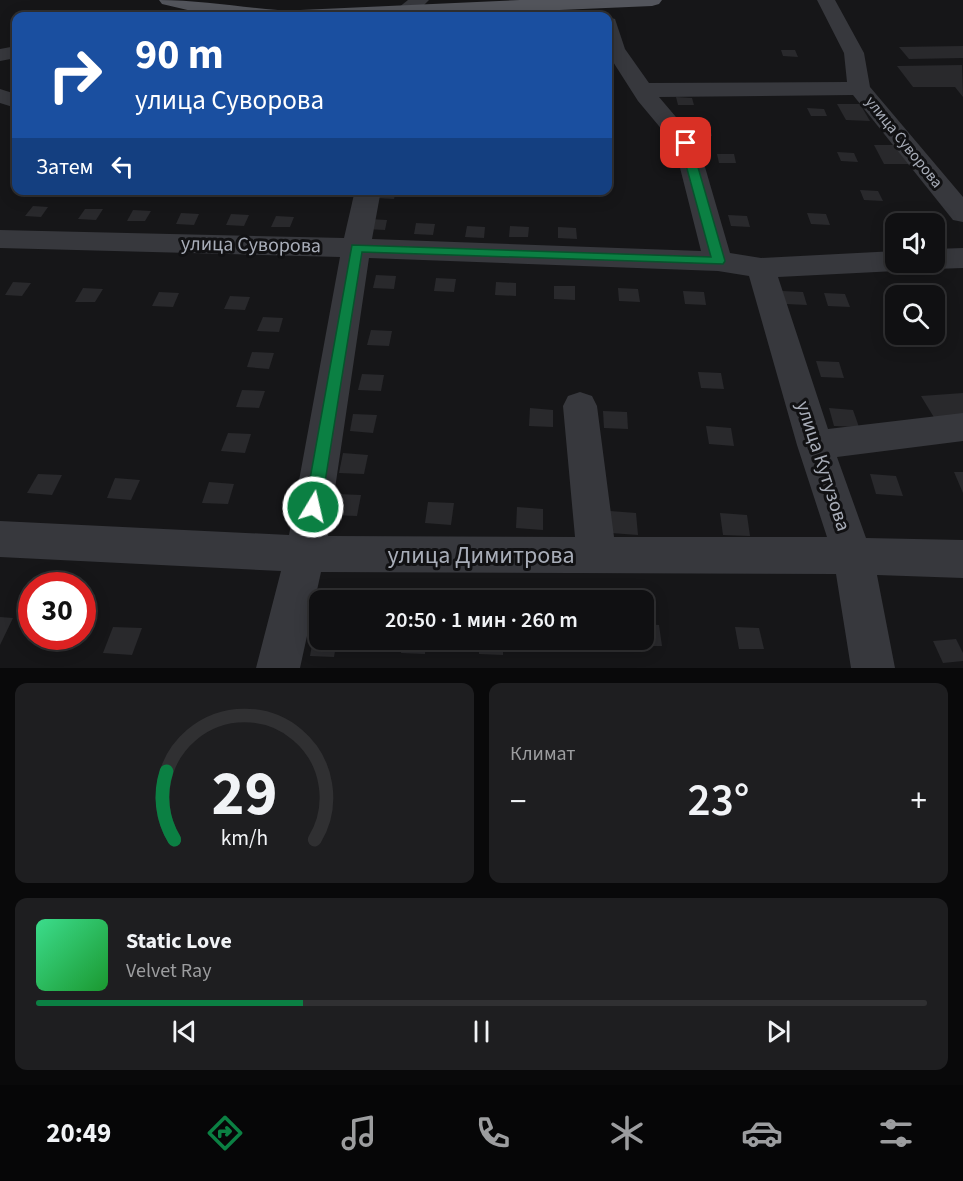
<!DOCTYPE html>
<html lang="ru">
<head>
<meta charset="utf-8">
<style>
  body { margin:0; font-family:"Source Sans 3",sans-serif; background:#1e1e20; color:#f1f3f6; height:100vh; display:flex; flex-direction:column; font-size:22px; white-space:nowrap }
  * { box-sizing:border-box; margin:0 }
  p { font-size:20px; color:#9c9d9f }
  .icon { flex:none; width:33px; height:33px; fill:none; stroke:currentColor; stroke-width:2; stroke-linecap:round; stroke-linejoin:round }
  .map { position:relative; height:668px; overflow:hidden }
  .details { display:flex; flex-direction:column; gap:15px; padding:15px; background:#09090a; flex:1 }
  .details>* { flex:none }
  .top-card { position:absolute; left:12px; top:12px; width:600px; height:183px; border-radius:12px; box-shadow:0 3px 15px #0003,0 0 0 2px #303032; background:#1a4fa0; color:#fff; overflow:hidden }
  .buttons { position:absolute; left:885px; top:213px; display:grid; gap:12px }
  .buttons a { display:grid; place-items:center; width:60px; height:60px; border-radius:12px; background:#101012; box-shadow:0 3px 15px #0003,0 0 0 2px #303032; font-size:30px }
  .speed { position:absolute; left:18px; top:572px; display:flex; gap:12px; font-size:30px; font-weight:700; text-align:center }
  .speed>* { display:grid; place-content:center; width:78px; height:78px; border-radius:50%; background:#101012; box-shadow:0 3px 15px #0003,0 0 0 2px #303032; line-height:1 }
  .speed .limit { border:9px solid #d22; background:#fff; color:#111 }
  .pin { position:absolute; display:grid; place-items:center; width:51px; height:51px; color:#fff; margin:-26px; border-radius:12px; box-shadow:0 3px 9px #0006 }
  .me { position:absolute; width:66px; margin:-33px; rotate:9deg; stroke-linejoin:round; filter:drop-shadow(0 0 4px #0008) }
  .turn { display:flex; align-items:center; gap:21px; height:126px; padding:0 24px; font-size:27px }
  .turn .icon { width:78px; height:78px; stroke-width:2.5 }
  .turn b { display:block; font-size:42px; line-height:51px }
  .then { display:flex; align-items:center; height:57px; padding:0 24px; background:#0003; gap:12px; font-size:22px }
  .big { font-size:45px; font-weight:600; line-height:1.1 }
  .details .widget { flex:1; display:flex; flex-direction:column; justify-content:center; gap:9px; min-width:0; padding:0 21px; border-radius:12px; background:#1e1e20 }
  .details .dial { align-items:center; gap:0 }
  .dial svg { height:156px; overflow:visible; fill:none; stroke:#303032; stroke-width:7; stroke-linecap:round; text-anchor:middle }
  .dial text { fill:#f1f3f6; stroke:none }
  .song { display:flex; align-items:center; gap:18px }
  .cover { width:72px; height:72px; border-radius:9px; background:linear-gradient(135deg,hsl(150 70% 55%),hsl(130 70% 35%)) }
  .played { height:6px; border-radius:3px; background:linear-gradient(90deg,#0b8043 30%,#303032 30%) }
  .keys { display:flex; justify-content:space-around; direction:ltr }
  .heat { display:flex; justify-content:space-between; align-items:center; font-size:33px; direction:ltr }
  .details .tiles { flex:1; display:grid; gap:15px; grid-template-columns:1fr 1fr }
  .widget:last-child { grid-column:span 2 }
  .trip { position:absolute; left:309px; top:590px; width:345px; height:60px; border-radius:12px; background:#101012; box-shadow:0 3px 15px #0003,0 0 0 2px #303032; font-weight:600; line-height:60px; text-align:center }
  .tab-bar { display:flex; height:96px; justify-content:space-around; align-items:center; background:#060607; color:#9c9d9f }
  .tab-bar .icon { width:42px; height:42px }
  .tab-bar .current { color:#0b8043 }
  .tab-bar b { font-size:27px; color:#f1f3f6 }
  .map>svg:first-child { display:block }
  .building { fill:#29292c }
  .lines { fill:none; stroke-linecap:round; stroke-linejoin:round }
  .minor { fill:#37383d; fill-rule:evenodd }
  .major { fill:#53555c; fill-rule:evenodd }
  .route { fill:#0b8043; stroke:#07532c; stroke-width:1.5 }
  .labels { text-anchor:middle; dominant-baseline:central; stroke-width:6; stroke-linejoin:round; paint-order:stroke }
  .far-street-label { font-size:16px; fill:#a8adb8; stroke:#111113 }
  .street-label { font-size:20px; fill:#a8adb8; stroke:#111113 }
  .near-street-label { font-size:24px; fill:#a8adb8; stroke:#111113 }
</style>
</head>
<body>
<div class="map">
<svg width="963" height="668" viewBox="0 0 963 668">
  <rect width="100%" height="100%" fill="#161618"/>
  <g class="building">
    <polygon points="963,46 963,58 909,59 899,47"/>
    <polygon points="781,50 795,50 798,57 783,56"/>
    <polygon points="962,65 963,97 955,87 913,87 897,66"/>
    <polygon points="676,97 692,98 694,105 678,105"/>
    <polygon points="837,104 860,104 870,121 846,120"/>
    <polygon points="807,108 824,109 827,116 811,116"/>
    <polygon points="694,127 710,128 712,136 696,136"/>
    <polygon points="874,145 898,145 910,164 884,164"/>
    <polygon points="837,152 854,153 858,162 841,161"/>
    <polygon points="717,154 734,154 736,163 719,163"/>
    <polygon points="288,190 306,190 304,196 286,196"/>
    <polygon points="379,190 396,190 394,199 377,198"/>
    <polygon points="860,190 878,191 883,201 864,200"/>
    <polygon points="33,206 48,207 41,217 25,216"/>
    <polygon points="85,209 103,209 96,220 78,219"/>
    <polygon points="133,210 151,211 145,221 127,221"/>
    <polygon points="181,213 199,214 194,225 176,224"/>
    <polygon points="807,213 826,214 830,225 811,224"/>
    <polygon points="231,214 249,215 244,226 226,225"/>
    <polygon points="728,215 747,216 750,227 731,226"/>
    <polygon points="276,216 294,217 290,227 271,227"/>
    <polygon points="889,218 908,219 910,224 896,224 894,229"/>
    <polygon points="369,219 387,220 385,230 366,229"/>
    <polygon points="416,223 435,224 433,235 414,234"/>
    <polygon points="467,226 485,227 484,238 465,237"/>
    <polygon points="510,226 529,227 528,237 509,237"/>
    <polygon points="558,227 576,228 577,239 558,238"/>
    <polygon points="376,275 396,276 394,289 373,288"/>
    <polygon points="436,278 456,279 454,292 434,291"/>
    <polygon points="13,282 31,283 22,296 5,295"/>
    <polygon points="496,282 516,283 516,296 495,295"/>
    <polygon points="554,286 575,286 575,300 554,299"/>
    <polygon points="83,288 103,289 95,302 75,302"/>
    <polygon points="618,288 638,289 640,302 619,301"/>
    <polygon points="683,291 704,292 706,305 685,304"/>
    <polygon points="782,291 803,292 807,305 786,304"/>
    <polygon points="159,292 179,293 173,307 152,306"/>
    <polygon points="824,293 845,294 850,307 828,306"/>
    <polygon points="230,296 250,297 245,310 224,309"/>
    <polygon points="263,317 283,318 279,332 257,331"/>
    <polygon points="371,330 392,331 389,346 367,345"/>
    <polygon points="252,352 274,353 269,369 247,367"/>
    <polygon points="816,361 839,362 844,378 821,377"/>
    <polygon points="698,372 721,373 724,389 701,388"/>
    <polygon points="362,374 384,375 381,391 358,390"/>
    <polygon points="242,390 265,391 259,408 236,407"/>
    <polygon points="963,393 963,422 938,424 921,396"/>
    <polygon points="530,408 553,410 553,427 529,426"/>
    <polygon points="829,408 853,410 859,427 834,426"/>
    <polygon points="603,411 627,412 628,429 604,428"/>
    <polygon points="353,414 377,415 373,433 350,431"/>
    <polygon points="706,426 731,428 734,446 709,444"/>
    <polygon points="228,433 251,434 245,453 221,451"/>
    <polygon points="343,453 368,455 364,474 339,473"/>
    <polygon points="954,472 963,472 963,493"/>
    <polygon points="38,474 62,475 52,495 27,493"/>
    <polygon points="870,474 896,476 903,496 876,494"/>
    <polygon points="115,478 140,480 131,500 107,498"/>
    <polygon points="209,482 234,484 228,504 202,503"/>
    <polygon points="336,494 361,495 357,516 331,515"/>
    <polygon points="428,502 454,503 451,525 425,523"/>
    <polygon points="517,507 543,509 543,530 516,528"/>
    <polygon points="610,511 636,513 638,535 611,533"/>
    <polygon points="720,513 747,515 750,536 723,535"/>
    <polygon points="0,617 13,618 0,645"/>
    <polygon points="644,624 659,625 662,646 638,646 637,639 644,639"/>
    <polygon points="113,627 142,628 132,655 103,653"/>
    <polygon points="735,627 759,628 764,649 739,649"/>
    <polygon points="314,634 320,634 320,639 337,639 334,657 310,656"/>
    <polygon points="402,639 426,639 425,654 401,653"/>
    <polygon points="479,639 503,639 503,655 479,654"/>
    <polygon points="559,639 583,639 584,652 560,652"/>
    <polygon points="956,639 963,653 963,661 943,663 933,641"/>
  </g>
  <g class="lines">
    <g class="minor">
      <polygon points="408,0 429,0 413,16 395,16 398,8"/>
      <path d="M 817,0 L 835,0 L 864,53 L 870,87 L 963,197 L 963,222 L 953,220 L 853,95 L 659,97 L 698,143 L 730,253 L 761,258 L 896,251 L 896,262 L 909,262 L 906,268 L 896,271 L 778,277 L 828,429 L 963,413 L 963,441 L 837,457 L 866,538 L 963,540 L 963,578 L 877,575 L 895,668 L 851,668 L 836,574 L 321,572 L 300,668 L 256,668 L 281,571 L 0,557 L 0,521 L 289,535 L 340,257 L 0,248 L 0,230 L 344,238 L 355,190 L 381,190 L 372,239 L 701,251 L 674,144 L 638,101 L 608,54 L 608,17 L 615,19 L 625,49 L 649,83 L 847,82 L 844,53 ZM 369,258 L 718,271 L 749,276 L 797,445 L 827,537 L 614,537 L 597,406 L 592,396 L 580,392 L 568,396 L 563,406 L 575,537 L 328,536 Z"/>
      <polygon points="215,5 222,7 225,11 222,15 180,16 183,12"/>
      <polygon points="16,46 16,58 0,61 0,49"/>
      <polygon points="0,89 16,94 16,108 0,103"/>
      <polygon points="963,248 963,268 934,269 924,266 922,262 934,262 934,249"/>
    </g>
    <g class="major">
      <path d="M 159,0 C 199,0 238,7 278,10 L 285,12 L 288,16 L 213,16 L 162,4 Z"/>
      <polygon points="520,0 662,0 659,4 652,6 423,16 290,16 293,12 300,10"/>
    </g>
  </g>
  <polygon class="route" points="686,140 691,143 725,261 723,264 362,252 321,507 319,512 313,515 307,512 305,507 352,245 711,257 680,143"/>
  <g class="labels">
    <g class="far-street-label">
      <text transform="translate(904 142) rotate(51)">улица Суворова</text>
    </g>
    <g class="street-label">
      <text transform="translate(251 245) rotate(1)">улица Суворова</text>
      <text transform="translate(823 466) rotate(72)">улица Кутузова</text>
    </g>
    <g class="near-street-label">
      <text x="481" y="555">улица Димитрова</text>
    </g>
  </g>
</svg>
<div class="buttons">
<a><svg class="icon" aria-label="sound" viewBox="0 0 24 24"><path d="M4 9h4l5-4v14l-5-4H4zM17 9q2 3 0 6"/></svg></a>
<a><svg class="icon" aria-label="search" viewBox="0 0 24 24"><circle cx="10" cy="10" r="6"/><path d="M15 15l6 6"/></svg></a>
</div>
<div class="speed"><div class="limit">30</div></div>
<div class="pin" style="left:686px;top:143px;background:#d93025"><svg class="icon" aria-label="arrive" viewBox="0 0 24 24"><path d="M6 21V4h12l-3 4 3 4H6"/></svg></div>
<svg class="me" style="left:313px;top:507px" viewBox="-20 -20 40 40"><circle r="17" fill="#0b8043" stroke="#fff" stroke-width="3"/><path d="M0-11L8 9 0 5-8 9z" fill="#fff"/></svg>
<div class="trip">20:50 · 1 мин · 260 m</div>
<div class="top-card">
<div class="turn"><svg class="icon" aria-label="right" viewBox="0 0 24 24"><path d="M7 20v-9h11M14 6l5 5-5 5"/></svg><div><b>90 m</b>улица Суворова</div></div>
<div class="then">Затем<svg class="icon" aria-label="left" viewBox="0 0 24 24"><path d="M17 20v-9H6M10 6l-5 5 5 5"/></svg></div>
</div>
</div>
<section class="details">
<div class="tiles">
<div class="widget dial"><svg viewBox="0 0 100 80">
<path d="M14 69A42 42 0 1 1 86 69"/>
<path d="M14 69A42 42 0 0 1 10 34" stroke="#0b8043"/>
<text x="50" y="56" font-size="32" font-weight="700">29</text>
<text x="50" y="72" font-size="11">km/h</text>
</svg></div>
<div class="widget"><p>Климат</p>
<div class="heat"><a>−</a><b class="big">23°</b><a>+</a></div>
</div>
<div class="widget">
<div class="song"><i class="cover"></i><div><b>Static Love</b><p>Velvet Ray</p></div></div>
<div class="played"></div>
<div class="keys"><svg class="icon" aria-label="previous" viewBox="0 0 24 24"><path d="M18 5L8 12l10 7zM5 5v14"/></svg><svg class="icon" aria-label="pause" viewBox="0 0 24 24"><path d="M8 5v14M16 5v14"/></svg><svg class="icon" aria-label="next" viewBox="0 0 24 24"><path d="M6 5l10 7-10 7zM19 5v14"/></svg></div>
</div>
</div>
</section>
<nav class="tab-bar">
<b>20:49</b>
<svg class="icon current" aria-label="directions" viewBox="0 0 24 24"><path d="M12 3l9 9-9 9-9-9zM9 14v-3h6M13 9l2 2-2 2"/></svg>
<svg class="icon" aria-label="music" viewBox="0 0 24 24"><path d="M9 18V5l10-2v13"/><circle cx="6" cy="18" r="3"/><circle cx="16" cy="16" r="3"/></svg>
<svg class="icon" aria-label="phone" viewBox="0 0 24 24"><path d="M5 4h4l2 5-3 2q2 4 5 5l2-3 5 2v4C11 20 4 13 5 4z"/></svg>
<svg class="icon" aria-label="climate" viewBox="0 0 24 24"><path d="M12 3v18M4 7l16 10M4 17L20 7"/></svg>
<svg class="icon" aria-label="car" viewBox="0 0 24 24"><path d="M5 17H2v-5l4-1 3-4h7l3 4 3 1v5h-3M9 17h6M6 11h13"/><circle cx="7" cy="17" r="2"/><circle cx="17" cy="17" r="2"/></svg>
<svg class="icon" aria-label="filters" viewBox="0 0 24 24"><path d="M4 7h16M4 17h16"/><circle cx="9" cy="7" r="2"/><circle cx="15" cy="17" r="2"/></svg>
</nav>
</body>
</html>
